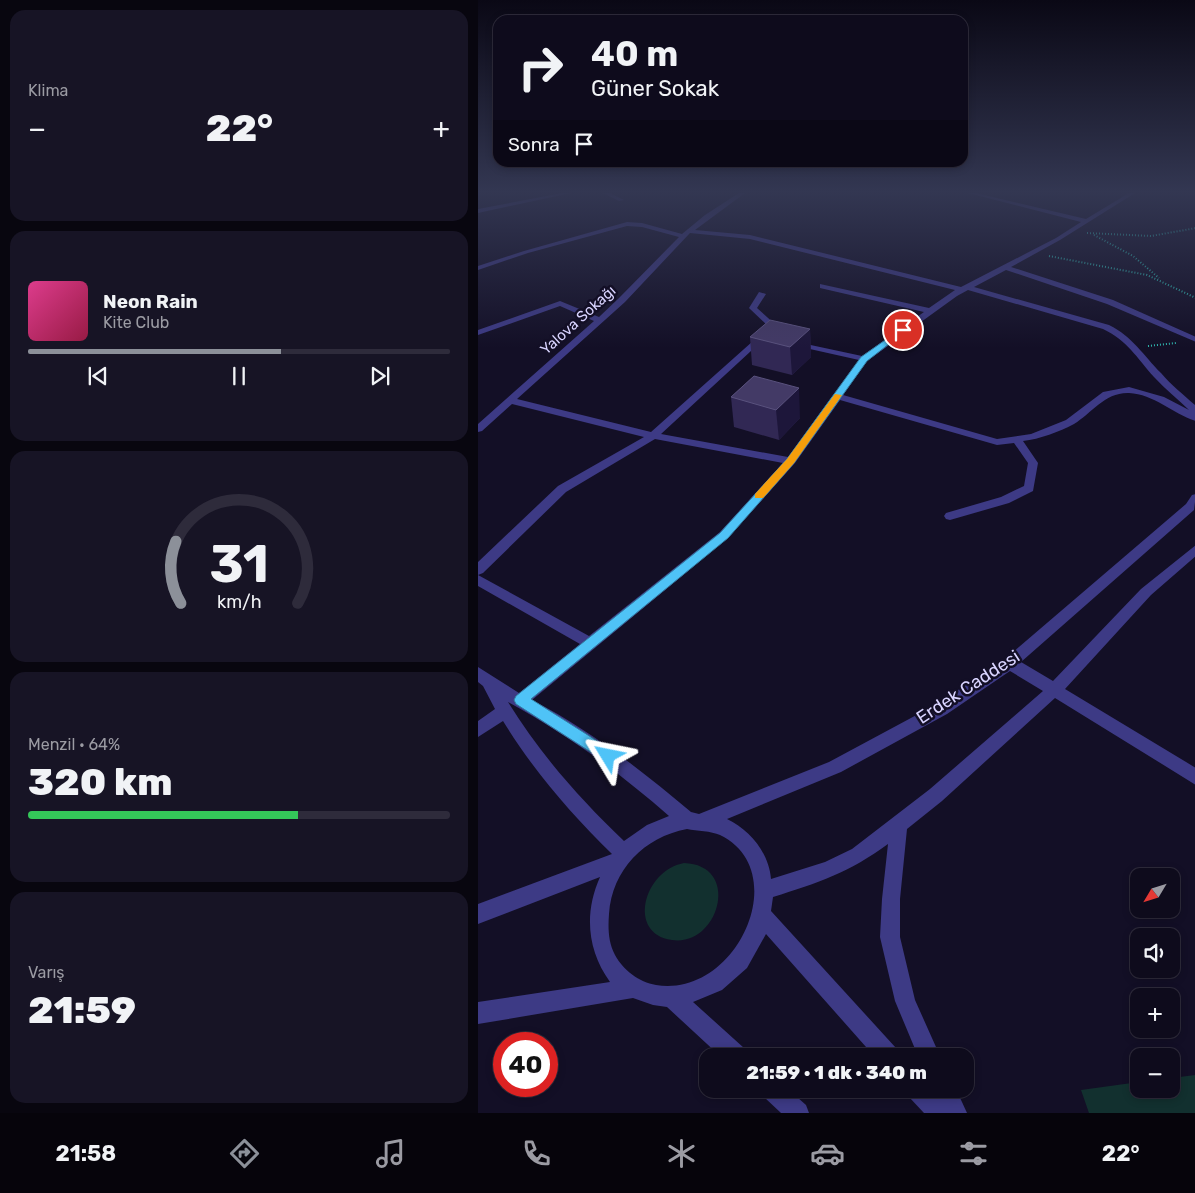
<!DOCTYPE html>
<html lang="tr">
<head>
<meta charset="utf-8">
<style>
  body { margin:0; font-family:Rubik,sans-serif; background:#171425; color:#f1f3f6; height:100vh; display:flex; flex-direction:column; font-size:19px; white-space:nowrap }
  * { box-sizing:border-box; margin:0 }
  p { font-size:16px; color:#9b9ba3 }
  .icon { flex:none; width:28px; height:28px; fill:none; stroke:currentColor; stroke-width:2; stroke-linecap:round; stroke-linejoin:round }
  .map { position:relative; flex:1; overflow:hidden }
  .drawer { display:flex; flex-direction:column; gap:10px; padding:10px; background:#08060f; width:478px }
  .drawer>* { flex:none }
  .banner { position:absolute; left:15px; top:15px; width:475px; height:152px; border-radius:15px; box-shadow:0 2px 8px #0003,0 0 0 1px #2e2b3b; background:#0e0b1c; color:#f1f3f6; overflow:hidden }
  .needle { width:32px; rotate:232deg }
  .tools { position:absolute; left:652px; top:868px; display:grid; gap:10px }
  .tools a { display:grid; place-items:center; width:50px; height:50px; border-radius:10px; background:#0e0b1c; box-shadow:0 2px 8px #0003,0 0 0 1px #2e2b3b; font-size:25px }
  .speed { position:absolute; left:15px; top:1032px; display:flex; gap:10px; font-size:25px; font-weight:700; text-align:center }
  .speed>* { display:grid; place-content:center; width:65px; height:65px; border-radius:50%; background:#0e0b1c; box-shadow:0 2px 8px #0003,0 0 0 1px #2e2b3b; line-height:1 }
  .speed .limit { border:8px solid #d22; background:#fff; color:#111 }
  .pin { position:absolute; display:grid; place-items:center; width:42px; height:42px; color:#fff; margin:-21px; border:2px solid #fff; border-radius:50%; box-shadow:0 1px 5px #0007 }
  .me { position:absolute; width:55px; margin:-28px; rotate:305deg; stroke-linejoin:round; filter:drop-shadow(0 0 4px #0008) }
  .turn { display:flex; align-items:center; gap:18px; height:105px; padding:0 15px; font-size:22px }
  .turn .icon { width:65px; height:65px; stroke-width:2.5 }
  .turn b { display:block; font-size:35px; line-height:42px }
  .then { display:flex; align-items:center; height:48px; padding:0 15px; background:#0003; gap:10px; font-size:19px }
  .big { font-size:38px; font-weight:800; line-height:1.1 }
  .drawer .tile { flex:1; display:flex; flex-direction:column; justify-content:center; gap:8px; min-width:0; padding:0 18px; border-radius:15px; background:#171425 }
  .drawer .dial { align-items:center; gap:0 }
  .dial svg { height:130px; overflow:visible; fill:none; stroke:#2e2b3b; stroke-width:7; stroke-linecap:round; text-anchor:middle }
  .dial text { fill:#f1f3f6; stroke:none }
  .song { display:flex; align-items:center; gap:15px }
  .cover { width:60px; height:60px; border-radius:8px; background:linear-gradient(135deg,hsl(330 70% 55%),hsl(340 70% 35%)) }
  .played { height:5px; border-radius:2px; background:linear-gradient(90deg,#8c9099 60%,#2e2b3b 60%) }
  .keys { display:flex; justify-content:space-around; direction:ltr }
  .heat { display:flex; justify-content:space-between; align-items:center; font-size:28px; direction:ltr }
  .charge { height:8px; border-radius:4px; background:linear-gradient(90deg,#34c759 64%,#2e2b3b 0) }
  .trip { position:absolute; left:221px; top:1048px; width:275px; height:50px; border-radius:15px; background:#0e0b1c; box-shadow:0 2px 8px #0003,0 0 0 1px #2e2b3b; font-weight:800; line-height:50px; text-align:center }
  .tab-bar { display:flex; height:80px; justify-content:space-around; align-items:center; background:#06040b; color:#9b9ba3 }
  .tab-bar .icon { width:35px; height:35px }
  .tab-bar .current { color:#8c9099 }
  .tab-bar b { font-size:22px; color:#f1f3f6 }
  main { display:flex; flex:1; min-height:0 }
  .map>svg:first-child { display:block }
  .green { fill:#12302f }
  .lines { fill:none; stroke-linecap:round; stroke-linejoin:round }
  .path { stroke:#2fb8b0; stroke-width:2; stroke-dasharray:1 2; stroke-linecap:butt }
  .minor { fill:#3d3a85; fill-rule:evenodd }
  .wall { fill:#312854 }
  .shaded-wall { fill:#1d163a }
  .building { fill:#433a66; stroke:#5a527e }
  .route { fill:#4fc3f7; stroke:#337fa1 }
  .slow { fill:#f59e0b }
  .labels { text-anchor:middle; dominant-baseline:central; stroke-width:5; stroke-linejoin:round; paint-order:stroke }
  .far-street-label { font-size:15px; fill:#d9d4ff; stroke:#130f26 }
  .street-label { font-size:18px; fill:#d9d4ff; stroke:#130f26 }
</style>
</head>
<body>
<main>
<section class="drawer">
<div class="tile"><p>Klima</p>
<div class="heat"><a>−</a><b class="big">22°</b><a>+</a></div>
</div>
<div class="tile">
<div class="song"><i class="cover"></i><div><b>Neon Rain</b><p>Kite Club</p></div></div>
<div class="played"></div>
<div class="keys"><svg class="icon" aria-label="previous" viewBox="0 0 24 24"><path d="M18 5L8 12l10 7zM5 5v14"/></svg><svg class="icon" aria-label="pause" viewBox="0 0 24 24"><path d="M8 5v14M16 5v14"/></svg><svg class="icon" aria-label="next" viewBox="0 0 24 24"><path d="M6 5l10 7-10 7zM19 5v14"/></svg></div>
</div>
<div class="tile dial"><svg viewBox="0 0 100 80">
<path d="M14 69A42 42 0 1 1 86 69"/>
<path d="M14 69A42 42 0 0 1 11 31" stroke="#8c9099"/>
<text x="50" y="56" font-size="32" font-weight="700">31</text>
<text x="50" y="72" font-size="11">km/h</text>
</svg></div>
<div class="tile"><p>Menzil · 64%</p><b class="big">320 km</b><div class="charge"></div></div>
<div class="tile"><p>Varış</p><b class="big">21:59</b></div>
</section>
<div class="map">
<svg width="718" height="1113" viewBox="0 0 718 1113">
  <rect width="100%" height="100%" fill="#130f26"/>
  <g class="green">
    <path d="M 206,863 C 264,865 241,947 194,940 C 149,934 165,871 206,863 Z"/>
    <polygon points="717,1075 717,1113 611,1113 603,1090 661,1082 661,1089 694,1089 694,1078"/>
  </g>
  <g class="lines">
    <g class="path">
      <polyline points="609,233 673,236 718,228"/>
      <polyline points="616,235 655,256 681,278"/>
      <polyline points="571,256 669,275 718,298"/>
      <polyline points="670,346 698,343"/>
    </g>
    <g class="minor">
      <polygon points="84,193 93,193 0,213 0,209"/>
      <polygon points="125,193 132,193 146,200 141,201"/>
      <path d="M 261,193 L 267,193 L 217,230 L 272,235 L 483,287 L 578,238 L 603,222 L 490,193 L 498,193 L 608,219 L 651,193 L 657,193 L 582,240 L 533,267 L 635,300 L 718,337 L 718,342 L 629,304 L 528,270 L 496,287 L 631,325 C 655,337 665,355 683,373 C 693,385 706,395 718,406 L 718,421 C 695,414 676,394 651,393 C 627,392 614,413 596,424 C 581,432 562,439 545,441 L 560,463 L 555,491 L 531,503 L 472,520 L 468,519 L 466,516 L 468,513 L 523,497 L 546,486 L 550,463 L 536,443 L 519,445 L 362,400 L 317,463 L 250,538 L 54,700 C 112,730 163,770 213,812 L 221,814 L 351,762 L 459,704 L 527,659 L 708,504 L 714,495 L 718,494 L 716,510 L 543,662 L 575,681 L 663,589 L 718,545 L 718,556 L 673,595 L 587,689 L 718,768 L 718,785 L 577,698 L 464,801 L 429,829 L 422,899 L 422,937 L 437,1000 L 462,1056 L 440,1056 L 417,1001 L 402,937 L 404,899 L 410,844 C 372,872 340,883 295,897 L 293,911 L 418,1048 L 421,1056 L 396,1056 L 288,934 L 269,968 L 244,990 L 215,1002 L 266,1048 L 269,1056 L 242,1056 L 189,1007 L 175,1005 L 155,998 L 0,1024 L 0,1002 L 132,982 C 109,950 106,913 122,877 L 0,924 L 0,904 L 134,854 C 93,814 55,770 25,721 L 0,737 L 0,721 L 17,709 L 5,686 L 0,682 L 0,667 L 41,693 L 102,644 L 0,586 L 0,575 L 111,636 L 242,532 L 305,463 L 177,439 L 88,492 L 5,573 L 0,575 L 0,562 L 80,486 L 166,437 L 34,404 L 4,431 L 0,432 L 0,424 L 116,321 L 82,306 L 0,335 L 0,330 L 82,301 L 121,317 L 141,298 L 201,237 L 164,227 L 149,226 L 50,253 L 0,270 L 0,266 L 46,251 L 149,222 L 164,223 L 204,234 L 227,215 ZM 212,233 L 272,239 L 477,290 L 451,308 L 342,284 L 342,288 L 446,312 L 384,356 L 314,341 L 314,345 L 381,360 L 310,457 L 183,434 L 287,338 L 287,334 L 284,333 L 173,432 L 39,399 L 147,302 ZM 490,290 L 625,329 C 649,340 659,358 676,377 C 687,389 700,399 711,410 L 686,397 L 651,387 L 625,392 L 588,420 L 553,434 L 519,439 L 365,395 L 389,361 L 479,296 ZM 532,671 L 565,691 L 452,789 L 374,849 L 347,862 L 293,879 C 291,853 272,830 249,819 L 363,772 L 469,714 ZM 30,702 C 88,734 141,772 191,816 L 169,825 L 146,841 C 102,799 62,754 30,702 ZM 209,829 C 219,831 233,831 242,835 C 316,871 259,998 178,985 C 161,982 145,970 137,955 C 130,942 130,927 131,914 C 134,870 166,837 209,829 Z"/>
      <polygon points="281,292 288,294 279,308 300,327 289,334 285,332 291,327 271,308"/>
      <polygon points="283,1089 310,1089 328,1105 331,1113 303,1113 286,1097"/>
      <polygon points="428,1089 478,1089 489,1113 446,1113 431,1097"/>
    </g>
  </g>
  <g class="wall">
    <polygon points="332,329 333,357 314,375 274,365 272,337"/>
    <polygon points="276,376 322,418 301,440 256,427 253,397"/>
  </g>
  <g class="shaded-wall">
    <polygon points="332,329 333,357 314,375 312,347"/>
    <polygon points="321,388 322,418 301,440 298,410"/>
  </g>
  <g class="building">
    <polygon points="292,320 332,329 312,347 272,337"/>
    <polygon points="276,376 321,388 298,410 253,397"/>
  </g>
  <linearGradient id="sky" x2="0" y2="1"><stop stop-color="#0a0815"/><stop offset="0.55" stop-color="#333752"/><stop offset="1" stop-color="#333752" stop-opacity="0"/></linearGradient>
  <rect width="718" height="348" fill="url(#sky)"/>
  <polygon class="route" points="423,329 429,330 389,361 316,463 250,538 53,699 135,751 137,756 135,760 130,762 125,760 38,704 36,700 38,696 242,533 309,459 383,357"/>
  <polygon class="slow" points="357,394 364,395 316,463 285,498 277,498 277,494 309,459"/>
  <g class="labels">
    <g class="far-street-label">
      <text transform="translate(100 320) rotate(-42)">Yalova Sokağı</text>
    </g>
    <g class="street-label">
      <text transform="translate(490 687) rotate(-33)">Erdek Caddesi</text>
    </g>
  </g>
</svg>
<div class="tools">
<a><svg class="needle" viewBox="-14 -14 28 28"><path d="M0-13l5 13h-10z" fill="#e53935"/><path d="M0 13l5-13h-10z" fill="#9b9ba3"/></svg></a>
<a><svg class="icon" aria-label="sound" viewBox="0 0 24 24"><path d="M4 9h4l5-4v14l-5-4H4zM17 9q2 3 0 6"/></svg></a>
<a>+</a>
<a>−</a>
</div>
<div class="speed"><div class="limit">40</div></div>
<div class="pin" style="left:425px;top:330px;background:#d93025"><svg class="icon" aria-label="arrive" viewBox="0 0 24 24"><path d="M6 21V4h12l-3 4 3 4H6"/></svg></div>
<svg class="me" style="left:130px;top:756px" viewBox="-20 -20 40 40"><path d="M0-17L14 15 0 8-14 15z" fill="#4fc3f7" stroke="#fff" stroke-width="4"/></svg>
<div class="trip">21:59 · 1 dk · 340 m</div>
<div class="banner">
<div class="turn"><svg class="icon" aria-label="right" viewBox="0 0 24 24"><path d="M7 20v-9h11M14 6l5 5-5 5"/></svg><div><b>40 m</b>Güner Sokak</div></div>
<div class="then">Sonra<svg class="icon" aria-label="arrive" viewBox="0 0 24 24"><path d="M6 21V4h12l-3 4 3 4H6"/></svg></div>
</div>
</div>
</main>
<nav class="tab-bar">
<b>21:58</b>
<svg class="icon current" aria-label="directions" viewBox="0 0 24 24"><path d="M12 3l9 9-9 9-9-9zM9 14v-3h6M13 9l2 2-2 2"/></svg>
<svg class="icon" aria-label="music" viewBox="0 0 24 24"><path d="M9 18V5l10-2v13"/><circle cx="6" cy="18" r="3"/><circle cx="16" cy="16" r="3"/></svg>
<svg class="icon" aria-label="phone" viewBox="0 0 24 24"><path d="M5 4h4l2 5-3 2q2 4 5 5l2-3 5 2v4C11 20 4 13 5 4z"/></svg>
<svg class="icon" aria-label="climate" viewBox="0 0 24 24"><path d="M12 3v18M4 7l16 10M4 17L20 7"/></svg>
<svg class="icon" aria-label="car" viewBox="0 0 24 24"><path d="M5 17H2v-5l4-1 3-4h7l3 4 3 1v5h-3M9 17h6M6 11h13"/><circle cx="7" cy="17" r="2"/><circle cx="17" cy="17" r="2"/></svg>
<svg class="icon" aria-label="filters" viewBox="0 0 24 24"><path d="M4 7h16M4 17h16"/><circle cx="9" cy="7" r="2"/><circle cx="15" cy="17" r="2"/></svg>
<b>22°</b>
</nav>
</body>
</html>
